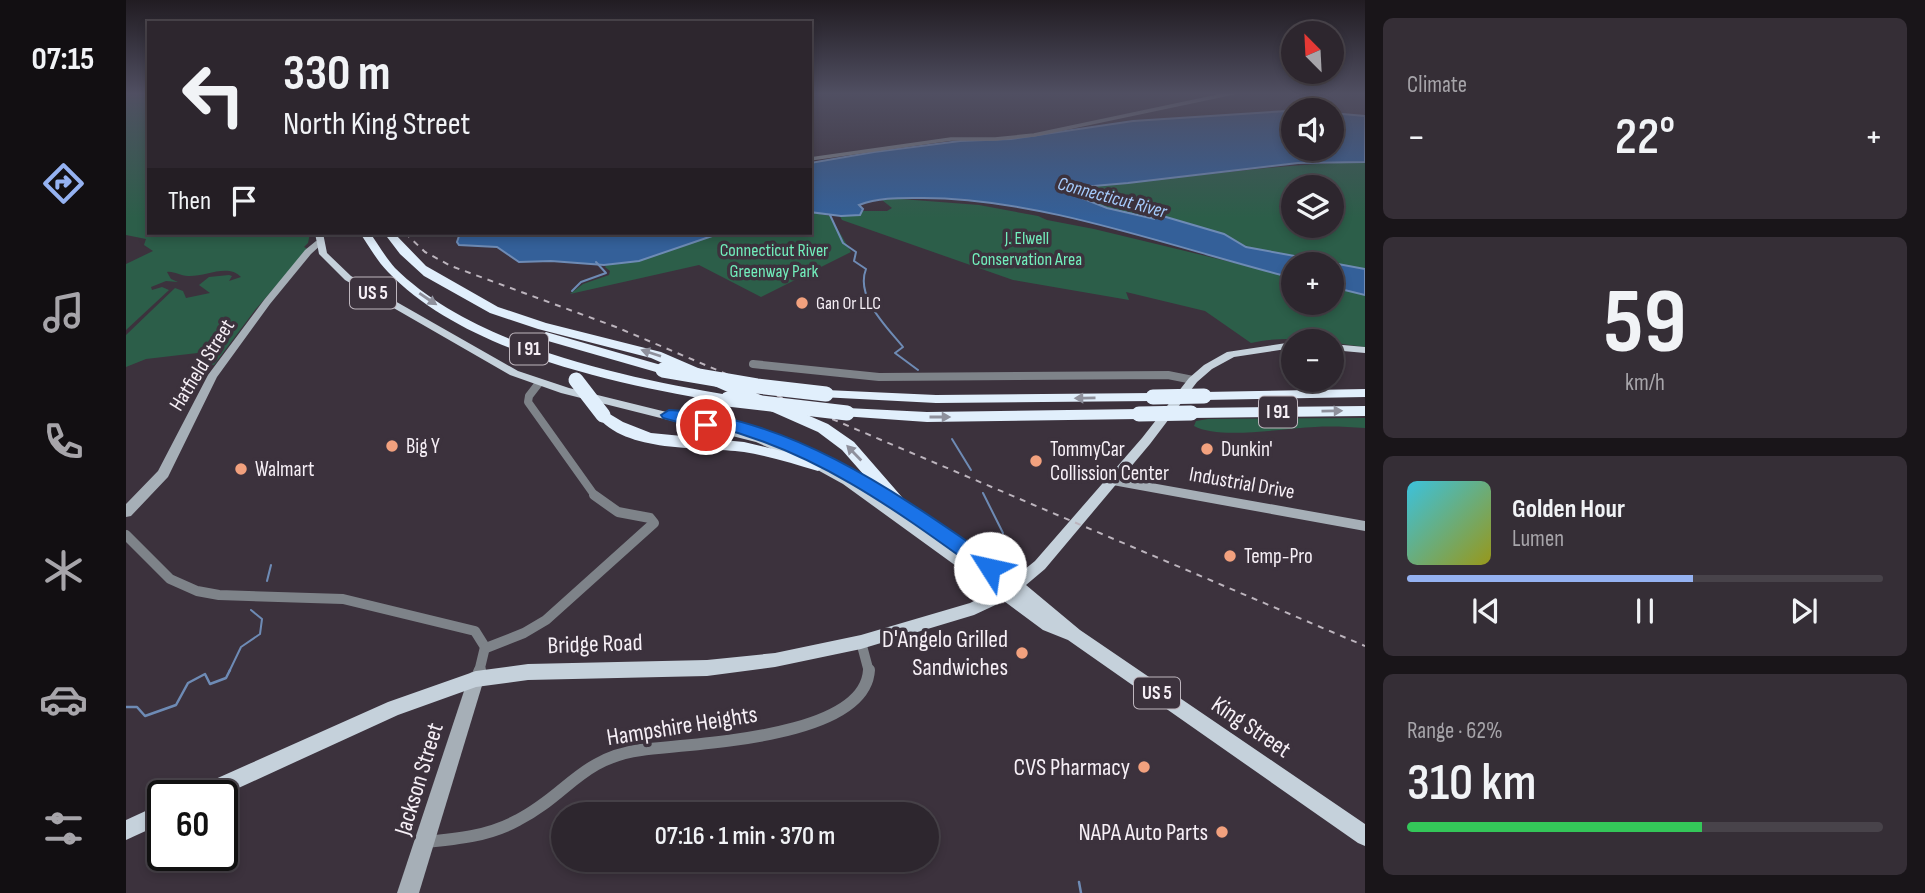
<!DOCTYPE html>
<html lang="en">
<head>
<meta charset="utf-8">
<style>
  body { margin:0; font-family:"Sofia Sans Condensed",sans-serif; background:#352e36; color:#f1f3f6; height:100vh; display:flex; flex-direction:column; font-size:26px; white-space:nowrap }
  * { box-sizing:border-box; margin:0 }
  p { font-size:23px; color:#a7a5aa }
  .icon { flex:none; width:38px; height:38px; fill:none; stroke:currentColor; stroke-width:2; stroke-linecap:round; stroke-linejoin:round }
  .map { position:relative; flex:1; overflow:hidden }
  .details { display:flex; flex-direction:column; gap:18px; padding:18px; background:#191519; width:560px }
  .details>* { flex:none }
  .banner { position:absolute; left:21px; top:21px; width:665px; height:214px; border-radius:0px; box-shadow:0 4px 10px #0003,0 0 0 2px #48434a; background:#2d262e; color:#f1f3f6; overflow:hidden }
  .needle { width:46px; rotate:336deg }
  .controls { position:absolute; left:1155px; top:21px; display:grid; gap:14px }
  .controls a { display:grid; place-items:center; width:63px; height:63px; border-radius:50%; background:#2d262e; box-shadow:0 4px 10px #0003,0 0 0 2px #48434a; font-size:35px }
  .speed { position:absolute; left:21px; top:780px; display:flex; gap:14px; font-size:35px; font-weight:700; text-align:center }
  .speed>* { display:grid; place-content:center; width:91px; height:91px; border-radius:50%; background:#2d262e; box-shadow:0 4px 10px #0003,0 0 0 2px #48434a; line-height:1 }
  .speed .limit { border:4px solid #111; border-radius:10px; background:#fff; color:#111 }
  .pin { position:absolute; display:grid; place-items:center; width:60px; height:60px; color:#fff; margin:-30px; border:4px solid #fff; border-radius:50%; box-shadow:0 2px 7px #0007 }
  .me { position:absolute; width:77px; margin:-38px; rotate:305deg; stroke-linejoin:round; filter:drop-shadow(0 0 5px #0008) }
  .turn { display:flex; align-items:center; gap:24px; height:147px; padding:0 21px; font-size:32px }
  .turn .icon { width:91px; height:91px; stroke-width:2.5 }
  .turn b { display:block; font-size:49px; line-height:60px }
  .then { display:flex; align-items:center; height:66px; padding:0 21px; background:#0003; gap:14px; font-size:26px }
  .big { font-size:52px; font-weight:600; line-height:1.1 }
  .details .tile { flex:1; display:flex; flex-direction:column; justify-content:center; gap:10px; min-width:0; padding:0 24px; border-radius:10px; background:#352e36 }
  .details .dial { align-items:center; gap:0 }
  .dial b { font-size:91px; line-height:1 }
  .song { display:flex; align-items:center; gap:21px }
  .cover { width:84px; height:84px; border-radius:10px; background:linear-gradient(135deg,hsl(190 70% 55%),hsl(60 70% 35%)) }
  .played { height:7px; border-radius:4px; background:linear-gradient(90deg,#95b2f1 60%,#48434a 60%) }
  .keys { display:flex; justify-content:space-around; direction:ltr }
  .heat { display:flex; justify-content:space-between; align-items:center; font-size:38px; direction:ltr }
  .charge { height:10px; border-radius:5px; background:linear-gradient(90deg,#34c759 62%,#48434a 0) }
  .trip { position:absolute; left:425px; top:802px; width:388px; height:70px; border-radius:35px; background:#2d262e; box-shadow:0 4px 10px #0003,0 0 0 2px #48434a; font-weight:600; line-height:70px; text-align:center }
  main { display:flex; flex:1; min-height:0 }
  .menu { display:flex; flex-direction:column; width:126px; justify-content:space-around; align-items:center; background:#120f12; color:#a7a5aa }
  .menu .icon { width:49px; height:49px }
  .menu .current { color:#95b2f1 }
  .menu b { font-size:32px; color:#f1f3f6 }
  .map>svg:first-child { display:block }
  .green { fill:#2c5e49; fill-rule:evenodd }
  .water { fill:#346099; stroke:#6e8bb5; stroke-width:2 }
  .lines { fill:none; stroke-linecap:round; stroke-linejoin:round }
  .stream-far1 { stroke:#6e8bb5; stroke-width:2 }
  .stream { stroke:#6e8bb5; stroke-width:2.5 }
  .street-far3 { stroke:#7e8389; stroke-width:3.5 }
  .street-far2 { stroke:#7e8389; stroke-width:8 }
  .street-far1 { stroke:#7e8389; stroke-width:10 }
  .street { stroke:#7e8389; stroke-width:12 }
  .secondary { fill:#a6afb7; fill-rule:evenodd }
  .primary { fill:#c5d1db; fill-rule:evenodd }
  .highway { fill:#e1effc; fill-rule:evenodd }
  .rail { stroke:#bcb4bd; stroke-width:2; stroke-dasharray:6 6; stroke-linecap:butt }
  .highway-bridge { stroke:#e1effc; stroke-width:15 }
  .oneway { fill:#8e909c }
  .route { fill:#1a73e8; stroke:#114b97; stroke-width:2 }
  .poi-dot { fill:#f2a17e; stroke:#3c323d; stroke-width:2.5 }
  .labels { text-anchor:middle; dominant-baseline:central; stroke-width:7; stroke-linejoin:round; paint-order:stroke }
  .far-park-label { font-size:18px; fill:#72eebc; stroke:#3c323d }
  .far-poi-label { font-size:18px; fill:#f6eff6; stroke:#3c323d; text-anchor:start }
  .far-water-label { font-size:19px; font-style:italic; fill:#a7cdfe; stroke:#3c323d }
  .shield { fill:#3c323d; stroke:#beb6be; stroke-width:2 }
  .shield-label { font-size:19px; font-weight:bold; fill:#f6eff6 }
  .street-label { font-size:21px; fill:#f6eff6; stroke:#3c323d }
  .poi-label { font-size:21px; fill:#f6eff6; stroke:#3c323d; text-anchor:start }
  .near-poi-label { font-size:24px; fill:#f6eff6; stroke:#3c323d; text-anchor:end }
  .near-street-label { font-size:24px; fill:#f6eff6; stroke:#3c323d }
</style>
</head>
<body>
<main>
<nav class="menu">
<b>07:15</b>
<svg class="icon current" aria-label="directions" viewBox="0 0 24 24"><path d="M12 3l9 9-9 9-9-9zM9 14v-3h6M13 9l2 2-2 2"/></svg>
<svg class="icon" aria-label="music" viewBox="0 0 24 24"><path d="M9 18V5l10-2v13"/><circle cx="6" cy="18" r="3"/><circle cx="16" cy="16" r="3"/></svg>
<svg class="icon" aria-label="phone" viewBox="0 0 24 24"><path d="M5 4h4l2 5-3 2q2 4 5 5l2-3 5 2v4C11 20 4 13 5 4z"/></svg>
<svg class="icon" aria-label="climate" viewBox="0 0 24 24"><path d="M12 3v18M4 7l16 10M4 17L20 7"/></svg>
<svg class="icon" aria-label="car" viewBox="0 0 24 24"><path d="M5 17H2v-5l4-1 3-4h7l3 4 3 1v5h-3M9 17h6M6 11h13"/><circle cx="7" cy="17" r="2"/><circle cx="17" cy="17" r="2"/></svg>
<svg class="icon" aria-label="filters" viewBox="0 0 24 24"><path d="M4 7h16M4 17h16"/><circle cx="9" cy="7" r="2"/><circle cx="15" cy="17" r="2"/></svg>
</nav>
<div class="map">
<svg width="1239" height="893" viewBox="0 0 1239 893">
  <rect width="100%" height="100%" fill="#3c323d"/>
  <g class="green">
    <path d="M 0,93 L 23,93 L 23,233 L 184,233 L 182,243 L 178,247 L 182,249 L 129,310 L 88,365 L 81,364 L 85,356 L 80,352 L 20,359 L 0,367 L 0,335 L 49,288 L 57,291 L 60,298 L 84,293 L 73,285 L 83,277 L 103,275 L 106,276 L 103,281 L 115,277 C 102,263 79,277 62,276 C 54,276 48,271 41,272 L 45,279 L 52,282 L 40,281 L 25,287 L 26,290 L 36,287 L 43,290 L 0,330 L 0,264 L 27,251 L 18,245 L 20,239 L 0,235 Z"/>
    <path d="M 1239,162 L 1239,269 L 1120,247 L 1098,234 L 988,202 L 1035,220 L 981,208 L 931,188 C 1034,183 1136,164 1239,162 ZM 1167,187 L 1206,187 L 1206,226 L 1167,226 Z"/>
    <path d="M 762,198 L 853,205 L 912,216 L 921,220 L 968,229 L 1167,277 L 1167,303 L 1206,303 L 1206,285 L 1239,293 L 1239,347 C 1202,342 1163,334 1125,343 L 1079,311 L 1000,292 L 1003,300 L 887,280 L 716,220 L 711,211 L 761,211 L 766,208 L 756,200 Z"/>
    <polygon points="684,212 704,216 725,252 635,297 573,265 444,294 457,284 483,275 484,271 479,267 482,263 519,259 594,233 684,233"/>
    <path d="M 1239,418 L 1239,428 C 1222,427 1206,426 1189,427 C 1159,428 1093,440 1068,426 L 1070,421 L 1082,419 Z"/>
  </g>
  <g class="water">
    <path d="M 1161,111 L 1167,111 L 1167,149 L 1206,149 L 1206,113 L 1239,116 L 1239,162 L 1172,163 L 1002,183 L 933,189 L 981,208 L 1029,219 L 982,200 L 1098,234 L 1120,247 L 1239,269 L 1239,295 L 1206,287 L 1206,264 L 1167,264 L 1167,278 C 1051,249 916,198 797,198 C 775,198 754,197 733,205 L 737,209 L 734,215 L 715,216 L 684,212 L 684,163 L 748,152 L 834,141 L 885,139 L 1007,121 Z"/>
    <polygon points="334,233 595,233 513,261 478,265 425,261 393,262 371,247 333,245 331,242"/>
  </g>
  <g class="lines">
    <g class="stream-far1">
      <path d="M 704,215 L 717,243 L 730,252 L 728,261 L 740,269 C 729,297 761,327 777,347 L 769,353 L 792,370"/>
      <polyline points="446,291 455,282 480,273 470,262"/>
      <polyline points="826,439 845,470"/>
      <polyline points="857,493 877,533"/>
      <polyline points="141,581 145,565"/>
      <polyline points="103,672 115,647 134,634 136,619 125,610"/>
    </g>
    <g class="stream">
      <polyline points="0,707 11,707 19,716 50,705 62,683 79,674 84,684 100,678 104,670"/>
      <polyline points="953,882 955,893"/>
    </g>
    <polyline class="street-far3" points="684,159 825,139 869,139 908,135 1107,93"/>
    <g class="street-far2">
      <polyline points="627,364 753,377 1042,375 1067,380"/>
      <polyline points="413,383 403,396 402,402 469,496"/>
    </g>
    <g class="street-far1">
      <polyline points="0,535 44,579 71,591 93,595 217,599 349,631 359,647 353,672"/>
      <polyline points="735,642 743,672"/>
      <polyline points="360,648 398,633 420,620 528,523 524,518 492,512 468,495"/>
    </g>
    <g class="street">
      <polyline points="350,679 354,670"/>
      <path d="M 299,842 C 331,839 363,836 392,820 C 441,795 455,758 515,750 C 568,743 739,739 743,670"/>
    </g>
    <g class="secondary">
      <polygon points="190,241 197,243 185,254 144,304 91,377 42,477 5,516 0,517 0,504 32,471 82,375 138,300 179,250"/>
      <polygon points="986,476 1239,521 1239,531 981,484 980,481 981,478"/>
      <polygon points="350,671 356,673 358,679 293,893 271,893 342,679 344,673"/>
    </g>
    <g class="primary">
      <polygon points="189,233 197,233 201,253 225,276 392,371 443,388 638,436 725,477 731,473 736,475 790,509 889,577 909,561 1016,438 1063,378 1078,365 1101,352 1167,342 1167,348 1108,357 1086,369 1071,382 1024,444 919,569 900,585 954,630 1239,824 1239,846 1232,843 942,640 917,630 878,601 848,615 735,649 649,667 581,676 402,680 350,687 272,715 95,796 64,796 67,789 262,702 350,671 402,664 581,660 649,653 735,635 844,603 866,592 717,484 688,468 630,442 435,393 384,375 219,280 193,254"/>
      <polygon points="1206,344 1239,347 1239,353 1206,350"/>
      <polygon points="37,803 37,823 0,840 0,820"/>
    </g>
    <g class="highway">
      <path d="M 234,233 L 244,233 C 252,244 260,258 269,268 C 348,346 496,377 602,395 L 609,399 L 602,403 C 494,385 341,354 262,272 C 251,261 243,246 234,233 Z"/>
      <polygon points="258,233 268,233 300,266 372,307 420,323 535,352 702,424 728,442 782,504 779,508 767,508 716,450 692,432 525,358 412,329 364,313 298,276 274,254"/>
      <polygon points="420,332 542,367 544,370 537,374 415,339 414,336"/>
      <polygon points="1239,389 1239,397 1078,400 1071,396 1078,392"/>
      <polygon points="700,390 810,395 1027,393 1034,397 1027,401 810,403 695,397 693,394"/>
      <polygon points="1239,406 1239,416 1065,418 1058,413 1065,408"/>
      <polygon points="721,408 801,412 1013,409 1020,414 1013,419 801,422 716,416 714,413 716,410"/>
      <path d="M 477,410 L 497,422 L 525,433 L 618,442 L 698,461 L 700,465 L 692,471 C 668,464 643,456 618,452 C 574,446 500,454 470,415 Z"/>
    </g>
    <polyline class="rail" points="279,233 299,252 325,266 490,327 1239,646"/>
    <g class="highway-bridge">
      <polyline points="537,370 631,386 700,394"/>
      <polyline points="450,380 477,415"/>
      <polyline points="1027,397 1078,396"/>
      <polyline points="602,399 721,413"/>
      <polyline points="1013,414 1065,413"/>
    </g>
  </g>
  <defs><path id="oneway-solid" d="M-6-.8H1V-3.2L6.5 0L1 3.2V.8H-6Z" transform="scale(1.75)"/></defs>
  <g class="oneway">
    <use href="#oneway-solid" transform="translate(302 299) rotate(34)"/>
    <use href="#oneway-solid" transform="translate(525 353) rotate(-162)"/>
    <use href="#oneway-solid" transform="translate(959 398) rotate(179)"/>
    <use href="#oneway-solid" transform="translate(1206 411) rotate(-1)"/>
    <use href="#oneway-solid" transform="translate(814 417)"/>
    <use href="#oneway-solid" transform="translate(728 453) rotate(-134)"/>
  </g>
  <linearGradient id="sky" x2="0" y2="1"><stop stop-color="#211c22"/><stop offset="0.43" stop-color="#504f62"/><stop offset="1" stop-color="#504f62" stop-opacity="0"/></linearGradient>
  <rect width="1239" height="218" fill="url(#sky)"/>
  <path class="route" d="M 543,410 C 665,416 774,495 871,562 L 874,568 L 871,573 L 864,576 L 857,573 C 771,511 692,452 587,426 L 580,430 L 537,418 L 535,415 Z"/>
  <g class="poi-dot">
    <circle cx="676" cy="303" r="7"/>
    <circle cx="266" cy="446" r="7"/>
    <circle cx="1081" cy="449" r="7"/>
    <circle cx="910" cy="461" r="7"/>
    <circle cx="115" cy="469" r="7"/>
    <circle cx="1104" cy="556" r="7"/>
    <circle cx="896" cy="653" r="7"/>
    <circle cx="1018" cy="767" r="7"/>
    <circle cx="1096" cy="832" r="7"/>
  </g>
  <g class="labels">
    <g class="far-park-label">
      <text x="901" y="238">J. Elwell<tspan x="901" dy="21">Conservation Area</tspan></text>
      <text x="648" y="250">Connecticut River<tspan x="648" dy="21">Greenway Park</tspan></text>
    </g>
    <g class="far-poi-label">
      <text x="690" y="303">Gan Or LLC</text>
    </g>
    <g class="far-water-label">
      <text transform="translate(986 198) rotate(15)">Connecticut River</text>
    </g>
    <g class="shield">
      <rect x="224" y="277.5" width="46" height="31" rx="5"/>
      <rect x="384" y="333.5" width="38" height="31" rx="5"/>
      <rect x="1133" y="396.5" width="38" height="31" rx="5"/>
      <rect x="1008" y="677.5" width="46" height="31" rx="5"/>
    </g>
    <g class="shield-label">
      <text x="247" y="293">US 5</text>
      <text x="403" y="349">I 91</text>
      <text x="1152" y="412">I 91</text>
      <text x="1031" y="693">US 5</text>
    </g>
    <g class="street-label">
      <text transform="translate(76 365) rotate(-58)">Hatfield Street</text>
      <text transform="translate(1116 483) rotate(10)">Industrial Drive</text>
    </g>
    <g class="poi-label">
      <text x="280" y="446">Big Y</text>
      <text x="924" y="449">TommyCar<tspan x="924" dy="24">Collission Center</tspan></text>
      <text x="1095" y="449">Dunkin'</text>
      <text x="129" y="469">Walmart</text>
      <text x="1118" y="556">Temp-Pro</text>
    </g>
    <g class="near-poi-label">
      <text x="882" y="639">D'Angelo Grilled<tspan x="882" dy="28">Sandwiches</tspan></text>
      <text x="1004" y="767">CVS Pharmacy</text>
      <text x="1082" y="832">NAPA Auto Parts</text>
    </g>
    <g class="near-street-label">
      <text transform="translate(469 644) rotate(-2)">Bridge Road</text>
      <text transform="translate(556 726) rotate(-9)">Hampshire Heights</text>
      <text transform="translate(1125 727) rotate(34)">King Street</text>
      <text transform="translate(293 779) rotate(-73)">Jackson Street</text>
    </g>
  </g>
</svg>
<div class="controls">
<a><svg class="needle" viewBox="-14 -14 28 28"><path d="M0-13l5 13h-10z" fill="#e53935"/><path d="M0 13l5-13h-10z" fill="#a7a5aa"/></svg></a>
<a><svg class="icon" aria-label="sound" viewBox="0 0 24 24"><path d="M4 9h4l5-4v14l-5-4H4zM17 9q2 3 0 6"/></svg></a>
<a><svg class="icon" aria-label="layers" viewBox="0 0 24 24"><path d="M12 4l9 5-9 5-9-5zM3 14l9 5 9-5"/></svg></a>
<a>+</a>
<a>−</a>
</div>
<div class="speed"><div class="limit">60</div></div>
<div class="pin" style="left:580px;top:425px;background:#d93025"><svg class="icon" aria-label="arrive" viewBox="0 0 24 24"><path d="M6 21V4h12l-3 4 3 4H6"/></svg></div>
<svg class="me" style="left:864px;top:568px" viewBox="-20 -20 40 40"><circle r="19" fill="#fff"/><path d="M0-13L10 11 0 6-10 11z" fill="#1a73e8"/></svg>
<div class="trip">07:16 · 1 min · 370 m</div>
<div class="banner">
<div class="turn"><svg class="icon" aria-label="left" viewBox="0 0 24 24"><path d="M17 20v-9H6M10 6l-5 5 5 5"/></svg><div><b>330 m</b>North King Street</div></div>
<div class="then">Then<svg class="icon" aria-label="arrive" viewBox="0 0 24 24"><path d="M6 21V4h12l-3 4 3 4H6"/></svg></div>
</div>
</div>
<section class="details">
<div class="tile"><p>Climate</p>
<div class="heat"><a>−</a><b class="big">22°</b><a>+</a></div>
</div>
<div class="tile dial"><b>59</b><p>km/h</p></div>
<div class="tile">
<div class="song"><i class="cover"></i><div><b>Golden Hour</b><p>Lumen</p></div></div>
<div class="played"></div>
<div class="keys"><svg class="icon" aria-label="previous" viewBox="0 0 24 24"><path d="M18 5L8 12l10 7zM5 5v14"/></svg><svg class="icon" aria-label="pause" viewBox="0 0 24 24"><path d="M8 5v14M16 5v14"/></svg><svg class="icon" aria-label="next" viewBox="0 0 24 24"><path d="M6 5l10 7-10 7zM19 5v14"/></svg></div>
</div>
<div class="tile"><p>Range · 62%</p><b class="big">310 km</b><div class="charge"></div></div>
</section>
</main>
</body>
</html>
